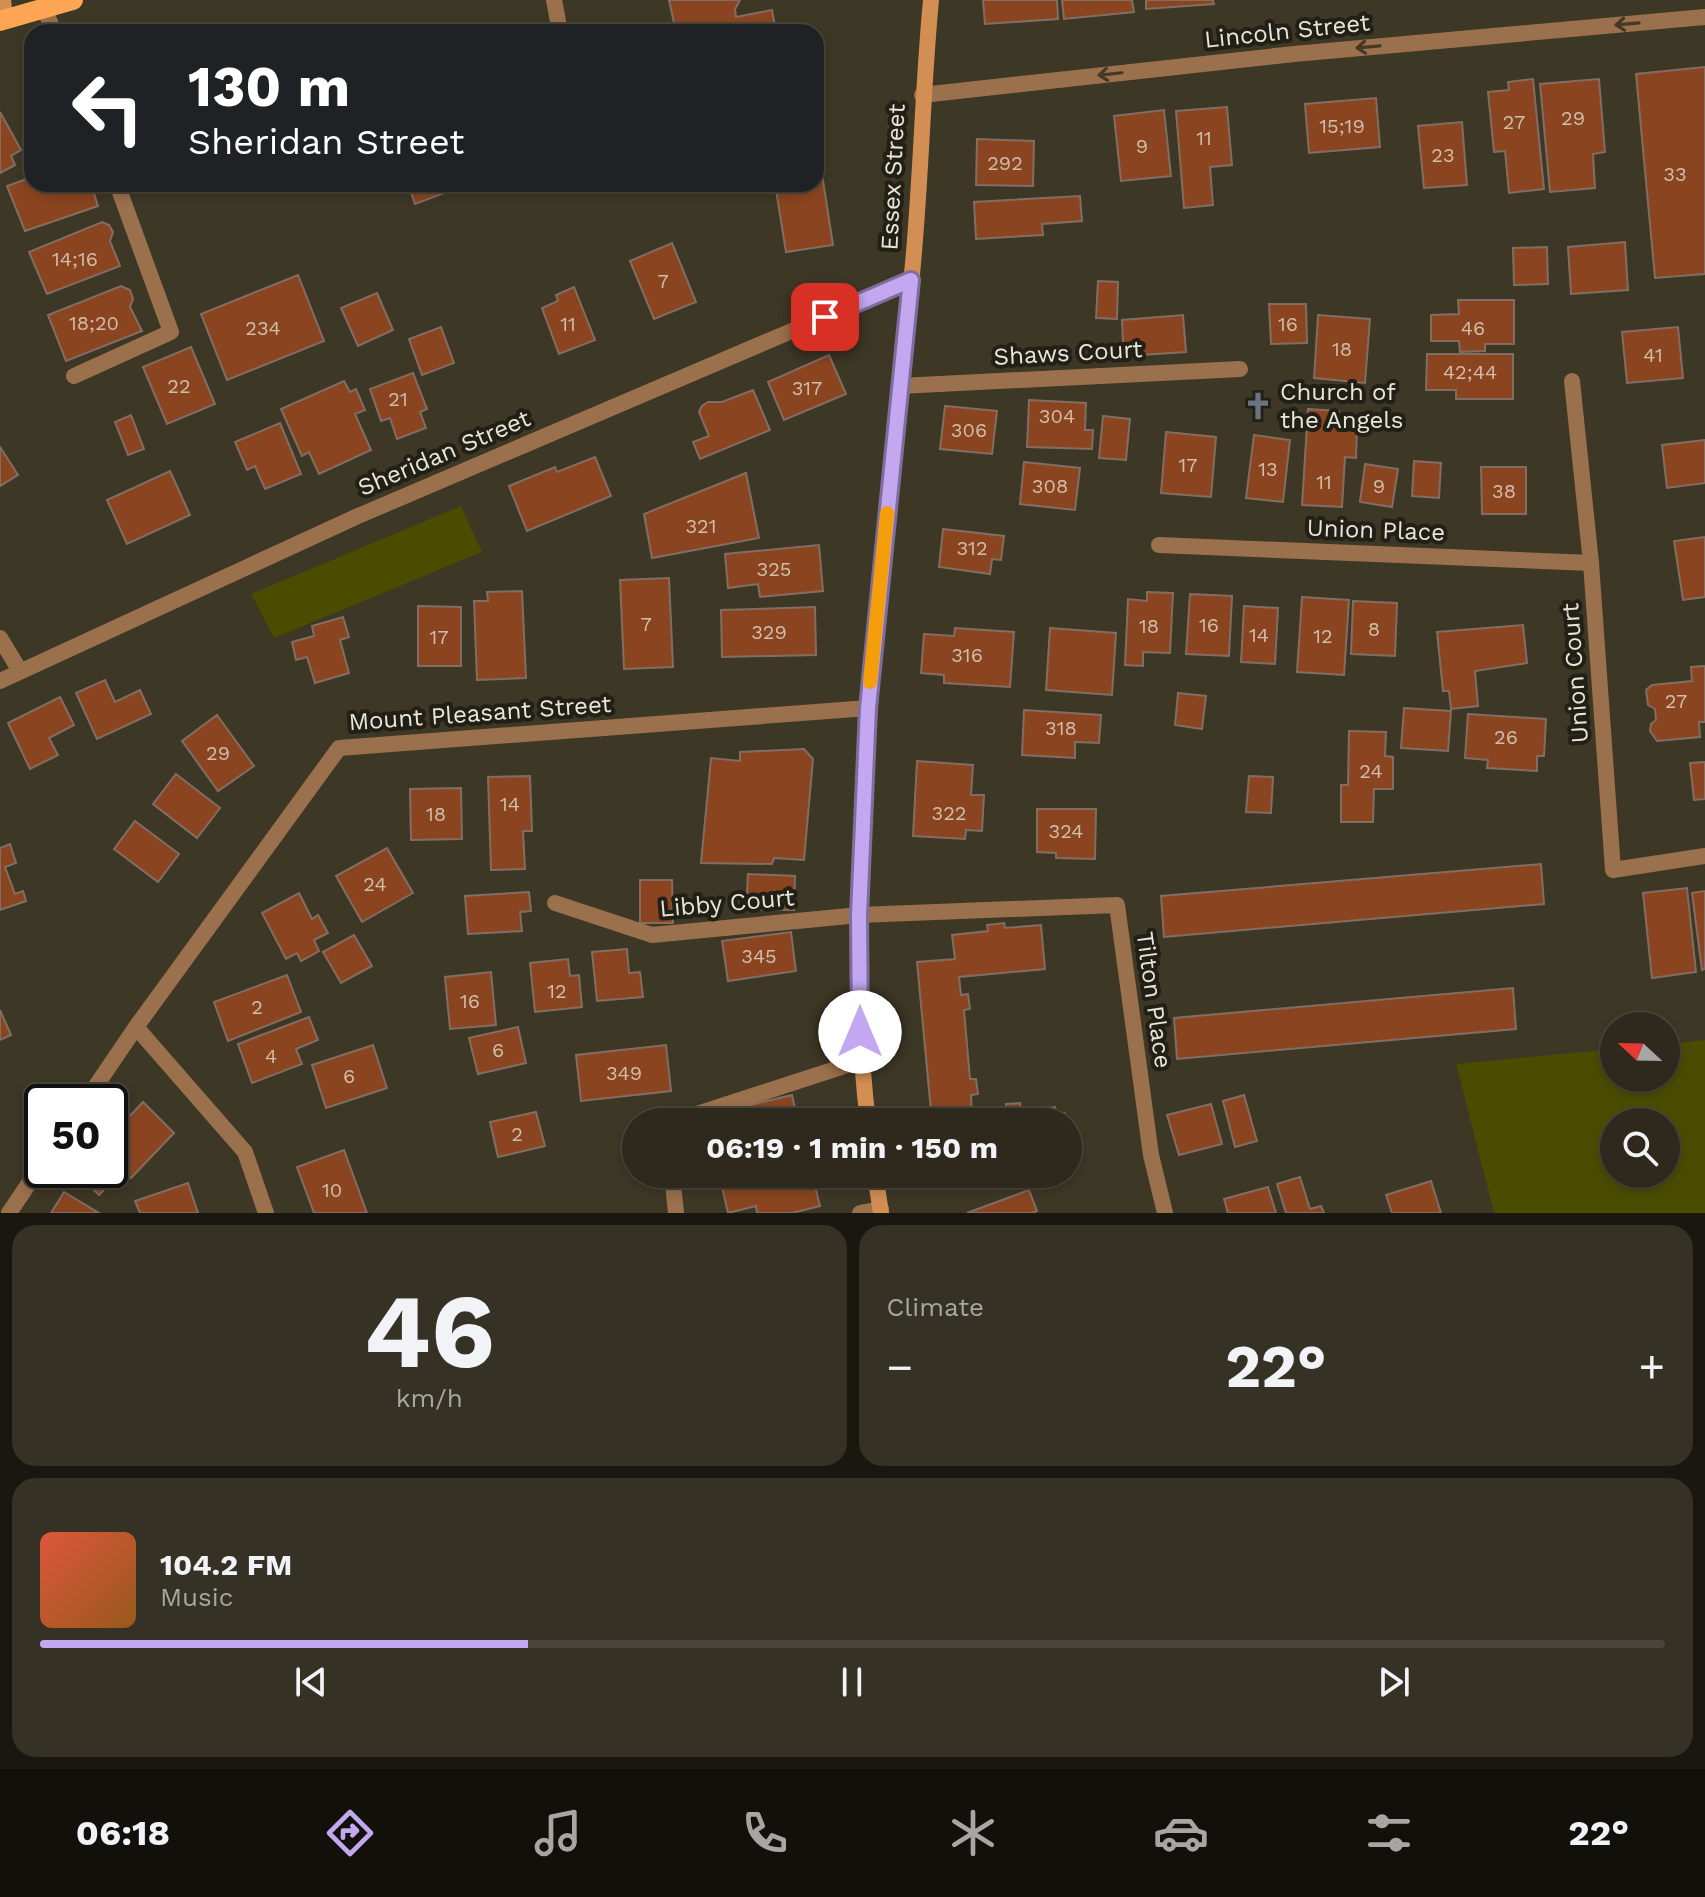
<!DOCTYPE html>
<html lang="en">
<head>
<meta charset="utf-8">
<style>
  body { margin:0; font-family:"Work Sans",sans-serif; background:#363125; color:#f1f3f6; height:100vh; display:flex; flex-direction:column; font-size:30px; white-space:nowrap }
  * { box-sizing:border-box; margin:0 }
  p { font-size:26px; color:#a7a6a3 }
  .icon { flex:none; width:44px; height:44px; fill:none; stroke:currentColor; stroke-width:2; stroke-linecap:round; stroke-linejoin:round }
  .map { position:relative; height:1213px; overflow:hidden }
  .panel { display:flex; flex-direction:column; gap:12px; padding:12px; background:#19170f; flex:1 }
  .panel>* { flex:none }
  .banner { position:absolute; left:24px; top:24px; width:800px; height:168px; border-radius:24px; box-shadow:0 4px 12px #0003,0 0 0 2px #49453b; background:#202124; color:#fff; overflow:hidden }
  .needle { width:52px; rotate:292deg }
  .buttons { position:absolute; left:1600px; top:1012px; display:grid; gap:16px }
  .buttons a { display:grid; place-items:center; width:80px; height:80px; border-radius:50%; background:#2e291c; box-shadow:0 4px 12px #0003,0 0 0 2px #49453b; font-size:40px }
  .speed { position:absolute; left:24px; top:1084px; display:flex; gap:16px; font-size:40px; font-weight:700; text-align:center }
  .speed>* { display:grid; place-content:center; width:104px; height:104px; border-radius:50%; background:#2e291c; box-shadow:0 4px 12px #0003,0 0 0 2px #49453b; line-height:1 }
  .speed .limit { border:4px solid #111; border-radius:12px; background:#fff; color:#111 }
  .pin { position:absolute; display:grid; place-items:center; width:68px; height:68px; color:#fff; margin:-34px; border-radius:16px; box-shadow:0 4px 12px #0006 }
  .me { position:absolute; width:88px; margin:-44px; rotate:0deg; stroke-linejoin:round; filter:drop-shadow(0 0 6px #0008) }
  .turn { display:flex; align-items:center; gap:28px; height:168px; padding:0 32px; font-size:36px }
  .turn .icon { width:104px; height:104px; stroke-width:2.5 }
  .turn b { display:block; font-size:56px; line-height:68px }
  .big { font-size:60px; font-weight:700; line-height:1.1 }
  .panel .widget { flex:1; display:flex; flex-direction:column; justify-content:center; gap:12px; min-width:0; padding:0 28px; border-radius:24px; background:#363125 }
  .panel .dial { align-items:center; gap:0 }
  .dial b { font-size:104px; line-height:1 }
  .song { display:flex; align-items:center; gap:24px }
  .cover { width:96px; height:96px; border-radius:12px; background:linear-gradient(135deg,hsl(10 70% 55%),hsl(30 70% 35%)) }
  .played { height:8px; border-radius:4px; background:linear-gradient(90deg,#c4a7f1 30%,#49453b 30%) }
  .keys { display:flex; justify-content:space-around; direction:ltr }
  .heat { display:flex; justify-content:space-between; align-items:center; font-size:44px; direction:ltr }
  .panel .tiles { flex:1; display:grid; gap:12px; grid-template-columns:1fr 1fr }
  .widget:last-child { grid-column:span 2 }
  .trip { position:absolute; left:622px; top:1108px; width:460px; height:80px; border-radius:40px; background:#2e291c; box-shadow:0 4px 12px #0003,0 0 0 2px #49453b; font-weight:700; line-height:80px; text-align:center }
  .dock { display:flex; height:128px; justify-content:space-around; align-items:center; background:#12100b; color:#a7a6a3 }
  .dock .icon { width:56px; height:56px }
  .dock .selected { color:#c4a7f1 }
  .dock b { font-size:36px; color:#f1f3f6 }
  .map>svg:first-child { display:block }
  .green { fill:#4a4d00; fill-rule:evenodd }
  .building { fill:#8a4520; stroke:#836d63; stroke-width:2 }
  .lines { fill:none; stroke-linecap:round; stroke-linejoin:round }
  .lane { stroke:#9b704c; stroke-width:16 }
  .street { stroke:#9b704c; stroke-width:16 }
  .secondary { stroke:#d38e53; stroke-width:16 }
  .primary { stroke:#fea556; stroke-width:20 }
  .oneway { stroke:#463726 }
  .route-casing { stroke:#7f6d9d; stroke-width:20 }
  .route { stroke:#c4a7f1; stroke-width:14 }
  .slow { stroke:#f59e0b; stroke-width:14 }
  .labels { text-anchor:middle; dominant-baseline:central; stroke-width:8; stroke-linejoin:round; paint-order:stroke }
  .number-label { font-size:20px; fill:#d1bdab }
  .street-label { font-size:24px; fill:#e9e5d9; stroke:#211f16 }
  .poi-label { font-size:24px; fill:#e9e5d9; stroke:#211f16; text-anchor:start }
</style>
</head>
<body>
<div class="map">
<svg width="1705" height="1213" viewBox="0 0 1705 1213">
  <rect width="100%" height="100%" fill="#3d3725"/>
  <g class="green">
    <polygon points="461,506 482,552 274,638 251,594"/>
    <path d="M 1705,1040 L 1705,1213 L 1494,1213 L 1456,1064 L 1614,1049 L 1614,1078 L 1666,1078 L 1666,1044 ZM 1614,1122 L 1666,1122 L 1666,1174 L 1614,1174 Z"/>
  </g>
  <g class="building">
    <polygon points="669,0 740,0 735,9 736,17 772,10 776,32 676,32"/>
    <polygon points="983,0 1057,0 1058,19 985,24"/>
    <polygon points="1062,0 1132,0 1134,12 1064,19"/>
    <polygon points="1146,0 1213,0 1214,4 1146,9"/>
    <polygon points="1705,67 1705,274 1655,278 1636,74"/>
    <polygon points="1533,79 1544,189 1509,193 1505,151 1494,152 1488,92 1509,90 1508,82"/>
    <polygon points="1599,79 1605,152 1593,154 1595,188 1550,192 1540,84"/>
    <polygon points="1376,98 1380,147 1309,153 1305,104"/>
    <polygon points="1227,107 1232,165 1210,167 1213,205 1184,208 1176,111"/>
    <polygon points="1164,110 1171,176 1121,181 1114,116"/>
    <polygon points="0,112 21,150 11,156 15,165 0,173"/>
    <polygon points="1462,122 1467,185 1424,188 1418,126"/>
    <polygon points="977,139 1034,141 1033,186 976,185"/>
    <polygon points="822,174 833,245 786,252 775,184 816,184 816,175"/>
    <polygon points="32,177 32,184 91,184 98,206 25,231 7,186"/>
    <polygon points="408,184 468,184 415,204"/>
    <polygon points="1080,196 1082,221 1042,224 1043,235 976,239 974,202"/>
    <polygon points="102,222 109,225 113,232 110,241 120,266 47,294 29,252"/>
    <polygon points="1625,242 1628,290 1571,294 1568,247"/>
    <polygon points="672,243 696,302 654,319 630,261"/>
    <polygon points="1547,247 1548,284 1514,285 1513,248"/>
    <polygon points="298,275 324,341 227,380 201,314"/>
    <polygon points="1098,281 1118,282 1117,319 1096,318"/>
    <polygon points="121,286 130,290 133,299 130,307 142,331 66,361 48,315"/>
    <polygon points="574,287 595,340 559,354 542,308 558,301 556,295"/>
    <polygon points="377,293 393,330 358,346 341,308"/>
    <polygon points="1458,300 1514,300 1514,344 1485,344 1485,351 1460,352 1459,341 1431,341 1431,315 1459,314"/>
    <polygon points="1269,304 1306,304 1307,343 1271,344"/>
    <polygon points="1183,315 1186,352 1142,355 1141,343 1123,344 1122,320"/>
    <polygon points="1318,315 1370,319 1365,383 1314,378"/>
    <polygon points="441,327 454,363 422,375 409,339"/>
    <polygon points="1678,327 1683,378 1627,383 1622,332"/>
    <polygon points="191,347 215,404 167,424 143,367"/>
    <polygon points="1427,354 1513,354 1513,399 1456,399 1456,390 1426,390"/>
    <polygon points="829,355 846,394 784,420 768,382"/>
    <polygon points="413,373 427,409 420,412 426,428 397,439 390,418 381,421 370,389"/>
    <polygon points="344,381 350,392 356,389 365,410 355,414 371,450 319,474 309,452 302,456 281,409"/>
    <polygon points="753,390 770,430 700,459 693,442 709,436 699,412 702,406 708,402 722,402"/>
    <polygon points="1029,400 1086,403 1085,430 1093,430 1092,449 1027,447"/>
    <polygon points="945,406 997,411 992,454 940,449"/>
    <polygon points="1308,409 1339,411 1338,427 1357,428 1356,458 1345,457 1342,507 1302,505"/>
    <polygon points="131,415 144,449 128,455 115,422"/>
    <polygon points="1103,416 1130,419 1126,460 1099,458"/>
    <polygon points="280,423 301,474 265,489 255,466 247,470 235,442"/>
    <polygon points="1166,432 1216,437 1211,497 1161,493"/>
    <polygon points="1254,435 1290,440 1283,502 1246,498"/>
    <polygon points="1705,440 1705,483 1667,488 1662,445"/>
    <polygon points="0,447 18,475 0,486"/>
    <polygon points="595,457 611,496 527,531 509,486 555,467 557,472"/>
    <polygon points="1414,461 1441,463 1439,498 1412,496"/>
    <polygon points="1024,462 1080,468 1075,510 1020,504"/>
    <polygon points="1365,464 1398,469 1392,507 1360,502"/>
    <polygon points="1481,467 1526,467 1526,514 1482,514"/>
    <polygon points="170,471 190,515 127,544 107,500"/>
    <polygon points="746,473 759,538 652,558 644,514"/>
    <polygon points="943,529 1004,536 1001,560 992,559 990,574 939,567"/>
    <polygon points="1705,537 1705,597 1683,600 1674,541"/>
    <polygon points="819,545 823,591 760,597 758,584 728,588 725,554"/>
    <polygon points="669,578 673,667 624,669 620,580"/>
    <polygon points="522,591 526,678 477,680 474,601 488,601 487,592"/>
    <polygon points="1147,592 1173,593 1170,653 1143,652 1143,666 1125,665 1128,599 1147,601"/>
    <polygon points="1190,594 1232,596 1229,656 1186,654"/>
    <polygon points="1302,597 1349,600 1344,675 1297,672"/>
    <polygon points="1353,601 1397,603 1395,656 1351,654"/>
    <polygon points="418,606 461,607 461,666 418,666"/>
    <polygon points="1244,606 1278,608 1275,664 1241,662"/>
    <polygon points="815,607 816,655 722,657 721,610"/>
    <polygon points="343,617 349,637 340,640 349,673 315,683 307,657 296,660 292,642 314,636 312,626"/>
    <polygon points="1523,625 1527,663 1475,671 1478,706 1451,709 1449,691 1443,691 1437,632"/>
    <polygon points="955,628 1014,632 1010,687 944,683 944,675 921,673 924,634 954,636"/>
    <polygon points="1050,628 1116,633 1112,695 1046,690"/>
    <polygon points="1705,666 1705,722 1699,722 1700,737 1657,741 1650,731 1651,724 1656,720 1655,709 1648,705 1646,690 1652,685 1692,681 1691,667"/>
    <polygon points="105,680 115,702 140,690 151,714 97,739 76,693"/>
    <polygon points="1178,693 1206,696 1202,729 1175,725"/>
    <polygon points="60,697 74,725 49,738 58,755 30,769 8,723"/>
    <polygon points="1404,708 1451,711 1448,751 1401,748"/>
    <polygon points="1024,710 1101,715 1099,743 1075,742 1075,758 1022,755"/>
    <polygon points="1468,714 1546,719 1544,756 1537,756 1537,771 1487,768 1488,760 1465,758"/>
    <polygon points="217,715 254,766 218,791 182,741"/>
    <polygon points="1349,731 1386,732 1385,756 1393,757 1393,789 1374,789 1373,822 1341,822 1341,785 1348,785"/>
    <polygon points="804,749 813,759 804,860 774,858 772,864 701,863 711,758 740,761 740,752"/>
    <polygon points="917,761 973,765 971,795 984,795 982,831 966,830 965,839 913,836"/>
    <polygon points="1705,762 1705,799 1694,800 1690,763"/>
    <polygon points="176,774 220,808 197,838 153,804"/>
    <polygon points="530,776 532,831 523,831 525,869 491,870 488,777"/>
    <polygon points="1249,776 1273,777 1271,813 1246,812"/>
    <polygon points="461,788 462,839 411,840 410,789"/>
    <polygon points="1037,809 1096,809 1095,859 1056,858 1056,853 1037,852"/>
    <polygon points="135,821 179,854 158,882 114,849"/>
    <polygon points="10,844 16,863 5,867 15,894 23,891 26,901 0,910 0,848"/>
    <polygon points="387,848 413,893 362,922 336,876"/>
    <polygon points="1541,864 1544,904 1164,937 1161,896"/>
    <polygon points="748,874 795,876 794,910 746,909"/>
    <polygon points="640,880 672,880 673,923 640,923"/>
    <polygon points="1687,888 1696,972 1652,978 1643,893"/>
    <polygon points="1705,891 1705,969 1702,970 1692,893"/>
    <polygon points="529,892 531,911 520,912 522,931 468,934 465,896"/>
    <polygon points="299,893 312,919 318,915 328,933 314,940 319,951 301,961 297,953 286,959 262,913"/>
    <polygon points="1004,923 1005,928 1041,925 1045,969 959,977 961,995 968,994 970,1009 964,1010 970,1079 976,1079 978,1094 971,1095 972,1115 1006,1112 1006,1104 1020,1103 1021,1111 1055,1107 1056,1114 1065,1113 1066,1122 932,1122 917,962 955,959 952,935 988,931 987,925"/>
    <polygon points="791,932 796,971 728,981 722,941"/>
    <polygon points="354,935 372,966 341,983 323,952"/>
    <polygon points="627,949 629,973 640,972 643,997 597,1001 592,952"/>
    <polygon points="568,959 570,976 579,975 582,1007 535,1012 530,963"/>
    <polygon points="491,972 496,1025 450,1029 445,977"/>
    <polygon points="287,975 301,1012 228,1041 214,1002"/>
    <polygon points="1513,988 1516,1029 1177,1059 1174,1018"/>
    <polygon points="0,1010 11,1035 0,1040"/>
    <polygon points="309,1017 318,1040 296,1049 302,1064 252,1083 238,1044"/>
    <polygon points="518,1027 526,1063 478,1074 469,1038"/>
    <polygon points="373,1045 387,1088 326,1108 312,1065"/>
    <polygon points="666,1045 671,1091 581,1101 576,1055"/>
    <polygon points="792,1095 798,1122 735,1122 733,1109"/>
    <polygon points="1244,1095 1257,1141 1235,1147 1223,1101"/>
    <polygon points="143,1102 174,1133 131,1178 110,1158 110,1137"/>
    <polygon points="1211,1104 1222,1144 1179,1155 1167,1115"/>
    <polygon points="536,1112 545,1146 498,1157 490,1122"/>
    <polygon points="344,1150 367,1213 314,1213 297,1167"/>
    <polygon points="74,1170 104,1170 114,1179 99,1195"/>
    <polygon points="775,1174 812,1174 820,1206 792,1213 757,1213 756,1206 728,1213 722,1187"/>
    <polygon points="1300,1177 1310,1209 1321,1206 1324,1213 1286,1213 1277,1184"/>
    <polygon points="1431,1181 1441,1213 1392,1213 1386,1195"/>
    <polygon points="188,1183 198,1213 140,1213 135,1201"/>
    <polygon points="1268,1187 1276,1213 1228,1213 1224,1199"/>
    <polygon points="1029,1190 1037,1211 1032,1213 967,1213"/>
    <polygon points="64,1192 99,1213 51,1213"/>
  </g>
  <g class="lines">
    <polyline class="lane" points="554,0 560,32"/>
    <g class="street">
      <polyline points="44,8 54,32"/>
      <polyline points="922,95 1294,54 1705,17"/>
      <polyline points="74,376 171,332 117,184"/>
      <polyline points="1572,381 1591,563 1613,870 1705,856"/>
      <polyline points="900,386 1240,369"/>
      <polyline points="1159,545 1591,563"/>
      <polyline points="0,638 20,671"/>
      <polyline points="0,681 358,516 911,280"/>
      <polyline points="555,903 652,935 859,915 1117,905 1151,1155 1165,1213"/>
      <polyline points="136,1027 245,1152 266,1213"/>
      <polyline points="85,1102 136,1027 339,748 868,708"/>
      <polyline points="672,1122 860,1061"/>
      <polyline points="672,1174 676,1213"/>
      <polyline points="9,1213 42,1164"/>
      <polyline points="860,1213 881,1209"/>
    </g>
    <g class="secondary">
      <polyline points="3,0 5,18"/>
      <path d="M 868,1122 C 856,1026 859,929 863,832 C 870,648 892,466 911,284 C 921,190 922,94 931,0"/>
      <polyline points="875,1174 881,1213"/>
    </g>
    <polyline class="primary" points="0,21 73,0"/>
  </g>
  <defs><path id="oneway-shaft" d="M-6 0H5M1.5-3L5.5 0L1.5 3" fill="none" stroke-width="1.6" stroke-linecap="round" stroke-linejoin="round" transform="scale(2)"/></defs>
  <g class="oneway">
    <use href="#oneway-shaft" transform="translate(1627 24) rotate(175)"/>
    <use href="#oneway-shaft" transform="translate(1368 47) rotate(175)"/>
    <use href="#oneway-shaft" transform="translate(1110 74) rotate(174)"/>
  </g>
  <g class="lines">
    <defs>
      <polyline id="route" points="825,317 911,280 868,708 859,915 860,1032"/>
    </defs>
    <use href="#route" class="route-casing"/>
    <use href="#route" class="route"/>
    <polyline class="slow" points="870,682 887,513"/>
  </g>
  <defs>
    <symbol id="church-bare" viewBox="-9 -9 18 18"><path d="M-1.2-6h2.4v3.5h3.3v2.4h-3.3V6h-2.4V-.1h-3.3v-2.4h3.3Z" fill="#6b7280" stroke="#211f16" stroke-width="2.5" paint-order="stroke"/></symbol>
  </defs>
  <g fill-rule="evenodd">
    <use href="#church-bare" x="1238" y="386" width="40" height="40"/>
  </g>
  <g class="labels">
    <g class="number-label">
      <text x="1573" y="118">29</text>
      <text x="1514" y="122">27</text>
      <text x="1342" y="126">15;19</text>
      <text x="1204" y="138">11</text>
      <text x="1142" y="146">9</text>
      <text x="1443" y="155">23</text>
      <text x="1005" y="163">292</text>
      <text x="1675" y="174">33</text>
      <text x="75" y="259">14;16</text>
      <text x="663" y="281">7</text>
      <text x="94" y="323">18;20</text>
      <text x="568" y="324">11</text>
      <text x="1288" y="324">16</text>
      <text x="263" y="328">234</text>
      <text x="1473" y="328">46</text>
      <text x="1342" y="349">18</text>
      <text x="1653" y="355">41</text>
      <text x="1470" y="372">42;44</text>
      <text x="179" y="386">22</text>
      <text x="807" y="388">317</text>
      <text x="398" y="399">21</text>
      <text x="1057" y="416">304</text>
      <text x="969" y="430">306</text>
      <text x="1188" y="465">17</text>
      <text x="1268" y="469">13</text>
      <text x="1324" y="482">11</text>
      <text x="1050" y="486">308</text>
      <text x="1379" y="486">9</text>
      <text x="1504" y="491">38</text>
      <text x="701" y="526">321</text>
      <text x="972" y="548">312</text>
      <text x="774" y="569">325</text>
      <text x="646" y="624">7</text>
      <text x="1209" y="625">16</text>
      <text x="1149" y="626">18</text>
      <text x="1374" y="629">8</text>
      <text x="769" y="632">329</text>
      <text x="1259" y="635">14</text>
      <text x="1323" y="636">12</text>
      <text x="439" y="637">17</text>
      <text x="967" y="655">316</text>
      <text x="1676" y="701">27</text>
      <text x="1061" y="728">318</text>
      <text x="1506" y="737">26</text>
      <text x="218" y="753">29</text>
      <text x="1371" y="771">24</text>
      <text x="510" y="804">14</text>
      <text x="949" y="813">322</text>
      <text x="436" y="814">18</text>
      <text x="1066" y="831">324</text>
      <text x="375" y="884">24</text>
      <text x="759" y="956">345</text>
      <text x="557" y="991">12</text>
      <text x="470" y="1001">16</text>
      <text x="257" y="1007">2</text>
      <text x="498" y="1050">6</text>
      <text x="271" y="1056">4</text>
      <text x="624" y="1073">349</text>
      <text x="349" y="1076">6</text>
      <text x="517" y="1134">2</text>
      <text x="332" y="1190">10</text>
    </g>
    <g class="street-label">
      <text transform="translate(1287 31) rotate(-6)">Lincoln Street</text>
      <text transform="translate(893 177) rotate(-87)">Essex Street</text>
      <text transform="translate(1068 353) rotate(-3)">Shaws Court</text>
      <text transform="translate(444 453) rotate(-23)">Sheridan Street</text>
      <text transform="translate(1376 530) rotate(2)">Union Place</text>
      <text transform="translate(1575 673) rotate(-94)">Union Court</text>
      <text transform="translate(480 713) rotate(-4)">Mount Pleasant Street</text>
      <text transform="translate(727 903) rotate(-5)">Libby Court</text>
      <text transform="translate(1154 1000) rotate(82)">Tilton Place</text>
    </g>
    <g class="poi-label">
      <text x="1280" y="392">Church of<tspan x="1280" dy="28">the Angels</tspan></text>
    </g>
  </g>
</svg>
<div class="buttons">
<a><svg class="needle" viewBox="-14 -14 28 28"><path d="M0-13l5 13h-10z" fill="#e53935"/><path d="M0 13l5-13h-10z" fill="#a7a6a3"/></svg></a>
<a><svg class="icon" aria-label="search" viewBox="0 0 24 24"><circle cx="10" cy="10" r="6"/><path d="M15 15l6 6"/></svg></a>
</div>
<div class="speed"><div class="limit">50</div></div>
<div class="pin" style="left:825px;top:317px;background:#d93025"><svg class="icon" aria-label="arrive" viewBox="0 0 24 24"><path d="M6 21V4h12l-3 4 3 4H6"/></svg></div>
<svg class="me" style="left:860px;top:1032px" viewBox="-20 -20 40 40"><circle r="19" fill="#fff"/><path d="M0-13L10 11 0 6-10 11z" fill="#c4a7f1"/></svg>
<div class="trip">06:19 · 1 min · 150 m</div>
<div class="banner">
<div class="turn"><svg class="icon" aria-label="left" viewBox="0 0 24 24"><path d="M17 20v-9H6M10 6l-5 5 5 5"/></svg><div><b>130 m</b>Sheridan Street</div></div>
</div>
</div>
<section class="panel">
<div class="tiles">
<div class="widget dial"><b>46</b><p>km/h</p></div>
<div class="widget"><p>Climate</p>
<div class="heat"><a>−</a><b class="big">22°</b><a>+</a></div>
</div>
<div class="widget">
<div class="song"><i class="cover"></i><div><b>104.2 FM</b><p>Music</p></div></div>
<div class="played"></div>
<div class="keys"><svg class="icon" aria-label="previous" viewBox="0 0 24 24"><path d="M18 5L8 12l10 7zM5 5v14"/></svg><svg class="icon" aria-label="pause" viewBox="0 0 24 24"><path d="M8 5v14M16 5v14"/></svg><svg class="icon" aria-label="next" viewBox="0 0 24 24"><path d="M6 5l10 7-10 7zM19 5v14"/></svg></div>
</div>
</div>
</section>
<nav class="dock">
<b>06:18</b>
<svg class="icon selected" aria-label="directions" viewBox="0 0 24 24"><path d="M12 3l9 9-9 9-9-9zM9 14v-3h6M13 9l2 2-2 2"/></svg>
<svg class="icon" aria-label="music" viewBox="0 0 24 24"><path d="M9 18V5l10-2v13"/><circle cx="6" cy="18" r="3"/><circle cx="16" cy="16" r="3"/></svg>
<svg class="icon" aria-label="phone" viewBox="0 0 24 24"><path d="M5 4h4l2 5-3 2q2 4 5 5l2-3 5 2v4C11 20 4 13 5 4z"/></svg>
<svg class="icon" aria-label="climate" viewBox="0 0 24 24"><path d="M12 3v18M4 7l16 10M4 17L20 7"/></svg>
<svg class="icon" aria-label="car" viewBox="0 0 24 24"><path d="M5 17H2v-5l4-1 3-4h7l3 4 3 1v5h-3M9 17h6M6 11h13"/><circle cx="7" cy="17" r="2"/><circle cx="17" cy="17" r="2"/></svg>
<svg class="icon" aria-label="filters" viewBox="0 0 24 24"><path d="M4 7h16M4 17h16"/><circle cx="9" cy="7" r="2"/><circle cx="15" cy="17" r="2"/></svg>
<b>22°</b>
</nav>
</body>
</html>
